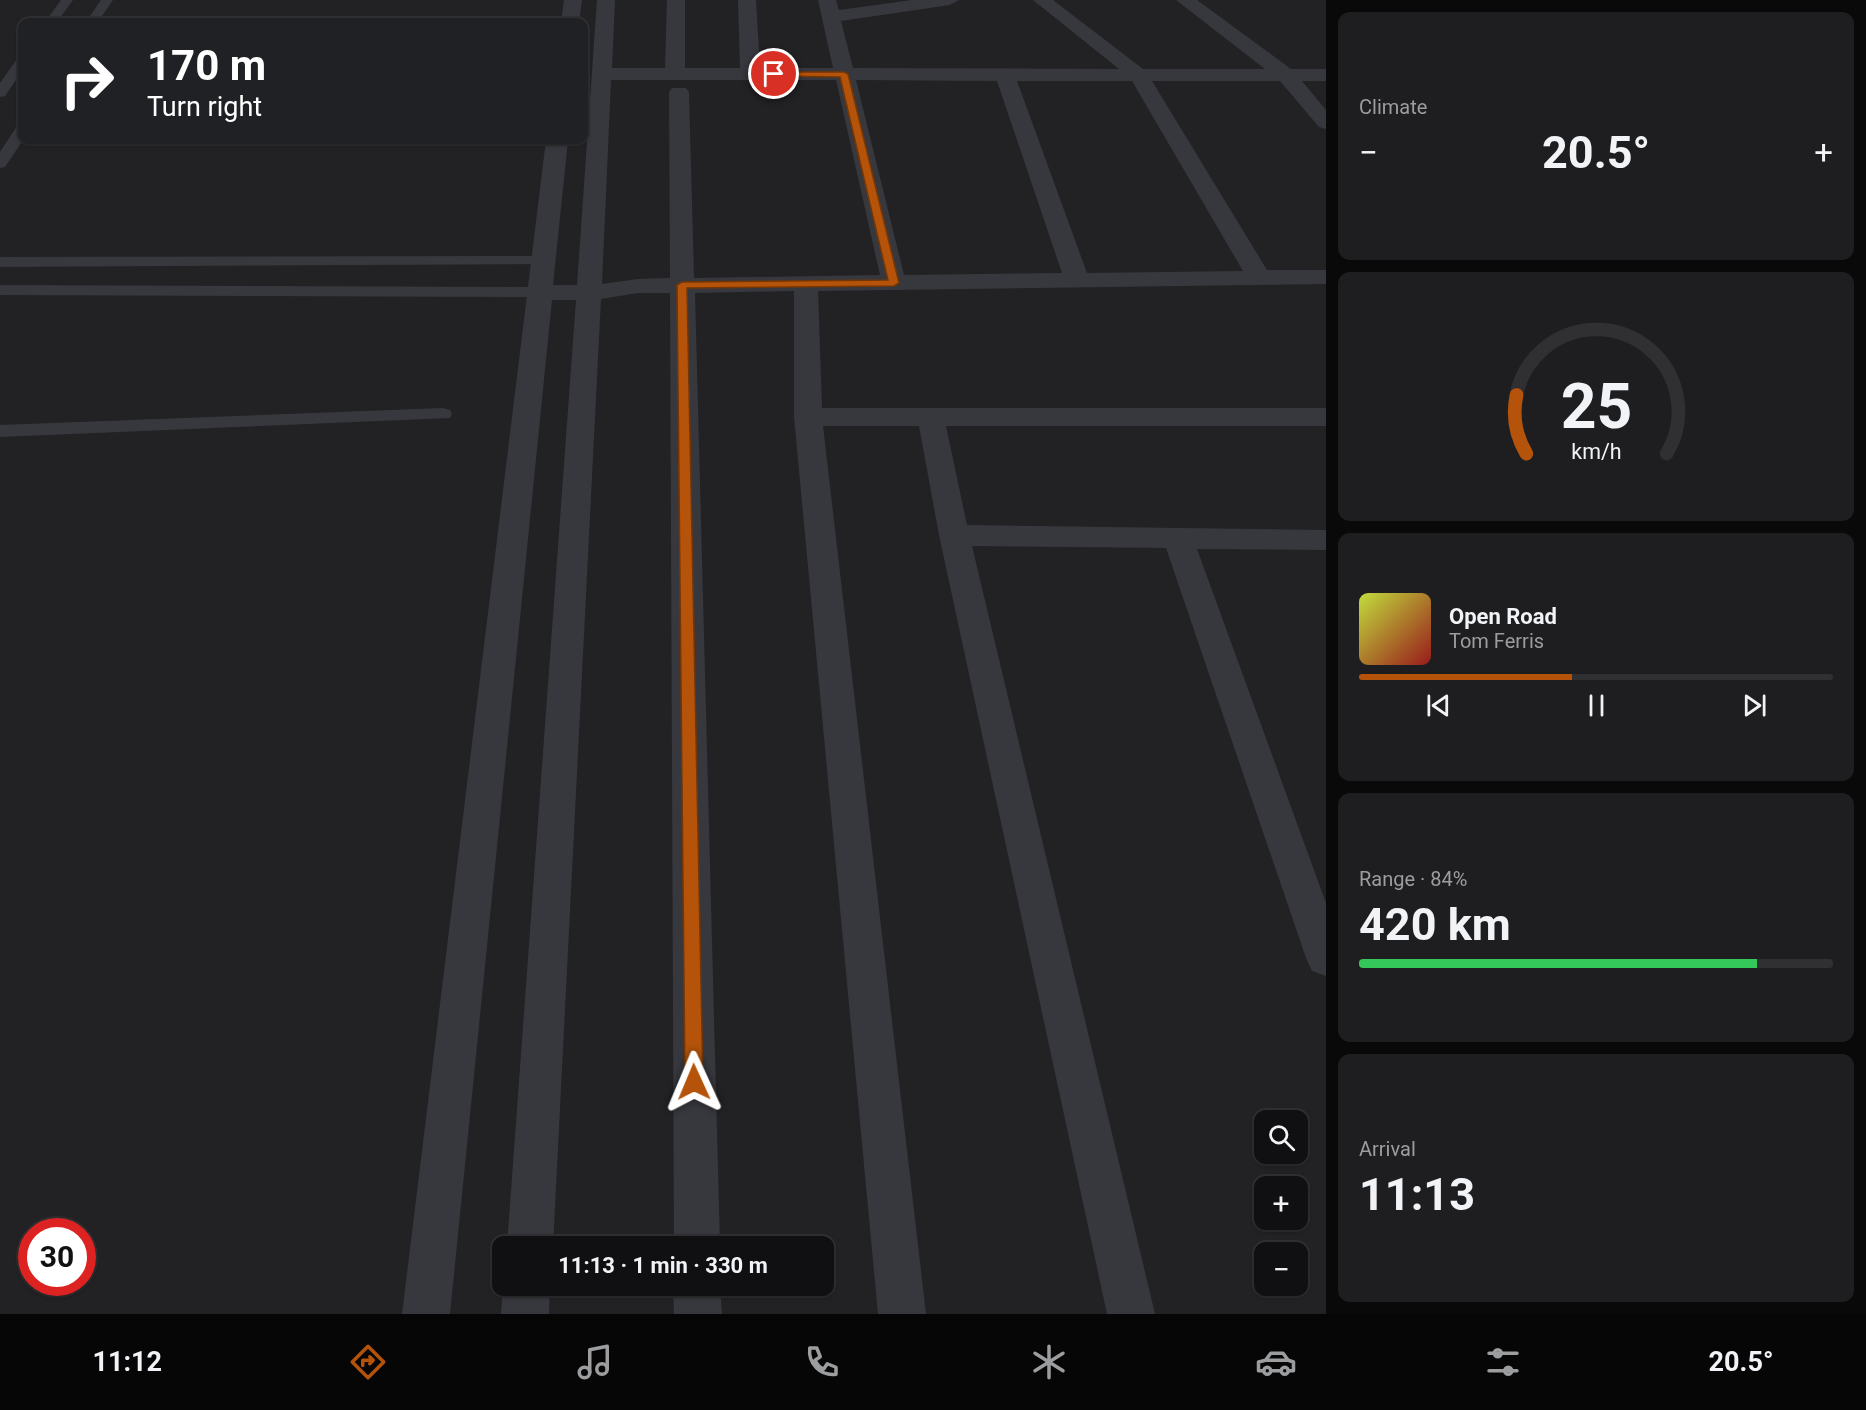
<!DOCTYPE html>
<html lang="en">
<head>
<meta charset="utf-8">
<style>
  body { margin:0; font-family:Roboto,sans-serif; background:#1e1e20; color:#f1f3f6; height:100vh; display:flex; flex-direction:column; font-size:22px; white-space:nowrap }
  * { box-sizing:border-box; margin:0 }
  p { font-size:20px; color:#9c9d9f }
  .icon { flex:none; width:33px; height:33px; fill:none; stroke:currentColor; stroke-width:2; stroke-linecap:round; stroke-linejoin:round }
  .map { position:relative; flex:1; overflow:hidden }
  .side { display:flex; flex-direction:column; gap:12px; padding:12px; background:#09090a; width:540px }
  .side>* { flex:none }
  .guide { position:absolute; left:18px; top:18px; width:570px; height:126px; border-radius:12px; box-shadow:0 2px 4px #0004,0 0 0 2px #303032; background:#202124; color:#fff; overflow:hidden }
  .buttons { position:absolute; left:1254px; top:1110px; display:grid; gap:12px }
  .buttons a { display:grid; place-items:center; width:54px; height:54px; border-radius:12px; background:#101012; box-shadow:0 2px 4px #0004,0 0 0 2px #303032; font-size:30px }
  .speed { position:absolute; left:18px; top:1218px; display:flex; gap:12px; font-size:30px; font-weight:700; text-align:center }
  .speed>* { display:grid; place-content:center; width:78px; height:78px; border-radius:50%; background:#101012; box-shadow:0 2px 4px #0004,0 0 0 2px #303032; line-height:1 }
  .speed .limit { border:9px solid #d22; background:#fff; color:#111 }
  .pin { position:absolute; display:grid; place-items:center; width:51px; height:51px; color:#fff; margin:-26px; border:3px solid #fff; border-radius:50%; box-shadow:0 2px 6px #0007 }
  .me { position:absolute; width:66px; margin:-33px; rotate:359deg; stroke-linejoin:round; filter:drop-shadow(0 0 4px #0008) }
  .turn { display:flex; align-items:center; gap:21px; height:126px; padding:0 30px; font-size:27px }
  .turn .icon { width:78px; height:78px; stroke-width:2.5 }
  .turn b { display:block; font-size:42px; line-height:51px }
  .big { font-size:45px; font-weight:700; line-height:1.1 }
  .side .card { flex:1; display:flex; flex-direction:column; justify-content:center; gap:9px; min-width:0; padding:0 21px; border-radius:12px; background:#1e1e20 }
  .side .dial { align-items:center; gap:0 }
  .dial svg { height:156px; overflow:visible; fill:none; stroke:#303032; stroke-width:7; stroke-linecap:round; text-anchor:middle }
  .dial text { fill:#f1f3f6; stroke:none }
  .song { display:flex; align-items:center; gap:18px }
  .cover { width:72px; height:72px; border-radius:9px; background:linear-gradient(135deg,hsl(70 70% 55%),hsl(0 70% 35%)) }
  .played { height:6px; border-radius:3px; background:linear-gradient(90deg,#b45309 45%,#303032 45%) }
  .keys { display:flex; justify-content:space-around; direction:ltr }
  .heat { display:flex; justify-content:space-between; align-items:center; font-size:33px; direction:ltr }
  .charge { height:9px; border-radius:4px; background:linear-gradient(90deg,#34c759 84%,#303032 0) }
  .trip { position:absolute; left:492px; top:1236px; width:342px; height:60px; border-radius:12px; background:#101012; box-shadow:0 2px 4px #0004,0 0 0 2px #303032; font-weight:700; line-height:60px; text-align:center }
  .tab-bar { display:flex; height:96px; justify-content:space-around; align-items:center; background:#060607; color:#9c9d9f }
  .tab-bar .icon { width:42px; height:42px }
  .tab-bar .on { color:#b45309 }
  .tab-bar b { font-size:27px; color:#f1f3f6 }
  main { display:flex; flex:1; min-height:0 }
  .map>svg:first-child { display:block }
  .built { fill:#222225; fill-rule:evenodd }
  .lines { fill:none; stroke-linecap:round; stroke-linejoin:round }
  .service { fill:#37383d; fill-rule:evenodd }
  .minor { fill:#37383d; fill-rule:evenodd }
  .route { fill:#b45309; stroke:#753606; stroke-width:1.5 }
</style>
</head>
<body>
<main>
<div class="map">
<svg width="1326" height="1314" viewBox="0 0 1326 1314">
  <rect width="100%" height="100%" fill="#161618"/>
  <path class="built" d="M 0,0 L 1326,0 L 1326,1314 L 0,1314 ZM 22,22 L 584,22 L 584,140 L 22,140 ZM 1264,1120 L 1298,1120 L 1298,1154 L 1264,1154 ZM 1264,1186 L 1298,1186 L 1298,1220 L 1264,1220 ZM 32,1232 L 82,1232 L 82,1282 L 32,1282 ZM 502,1246 L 824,1246 L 824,1286 L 502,1286 ZM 1264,1252 L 1298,1252 L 1298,1286 L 1264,1286 Z"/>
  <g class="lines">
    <g class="service">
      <polygon points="61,0 73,0 57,22 45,22"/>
      <polygon points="101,0 113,0 98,22 86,22"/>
      <polygon points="22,58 22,71 5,96 0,97 0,83 17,59"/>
      <polygon points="22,125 23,140 5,167 0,168 0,152 17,126"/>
      <polygon points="543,256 549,258 551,261 549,264 0,267 0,257"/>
      <polygon points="0,285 539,287 547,292 539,297 0,295"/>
      <polygon points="443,408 450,410 452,414 450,418 0,437 0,425"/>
    </g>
    <g class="minor">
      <polygon points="564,0 582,0 579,22 561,22"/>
      <path d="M 597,0 L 615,0 L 612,68 L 665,68 L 667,0 L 685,0 L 685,68 L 740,68 L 738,0 L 756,0 L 760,68 L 833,68 L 818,0 L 836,0 L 839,10 L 912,0 L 959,0 L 950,5 L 841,21 L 853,68 L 1119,69 L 1033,0 L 1053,0 L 1143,69 L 1265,69 L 1176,0 L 1197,0 L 1291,69 L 1326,69 L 1326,81 L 1302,81 L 1326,110 L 1326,129 L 1319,127 L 1280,81 L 1152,81 L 1267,270 L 1326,270 L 1326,284 L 818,291 L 822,408 L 1326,408 L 1326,426 L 946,426 L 967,525 L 1326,530 L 1326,550 L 1197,549 L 1326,903 L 1326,976 L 1312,971 L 1306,958 L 1166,548 L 972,546 L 1155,1314 L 1107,1314 L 939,535 L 919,426 L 823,426 L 926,1314 L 878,1314 L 794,417 L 794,291 L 695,293 L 720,1246 L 674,1246 L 670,293 L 638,293 L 601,299 L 553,1246 L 507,1246 L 576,300 L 552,300 L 450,1314 L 402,1314 L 546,140 L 568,140 L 553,285 L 577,285 ZM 611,80 L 836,80 L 880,275 L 694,278 L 689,92 L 686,88 L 672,88 L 669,92 L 670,278 L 638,279 L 602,284 ZM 856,80 L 997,81 L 1062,273 L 904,275 ZM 1017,81 L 1132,81 L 1243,271 L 1087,273 Z"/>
      <polygon points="503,1286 550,1286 549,1314 501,1314"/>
      <polygon points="673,1286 720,1286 722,1314 674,1314"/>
    </g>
  </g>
  <polygon class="route" points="774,72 844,72 848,74 899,283 894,286 687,288 703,1082 700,1088 694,1091 688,1088 685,1082 677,285 682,282 888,280 840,77 771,76"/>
</svg>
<div class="buttons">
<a><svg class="icon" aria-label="search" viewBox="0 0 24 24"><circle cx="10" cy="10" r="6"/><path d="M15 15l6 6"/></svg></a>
<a>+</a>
<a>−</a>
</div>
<div class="speed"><div class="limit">30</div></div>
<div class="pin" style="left:774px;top:74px;background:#d93025"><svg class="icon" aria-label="arrive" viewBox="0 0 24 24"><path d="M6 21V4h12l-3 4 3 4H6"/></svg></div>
<svg class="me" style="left:694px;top:1082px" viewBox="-20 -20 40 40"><path d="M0-17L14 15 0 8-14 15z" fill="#b45309" stroke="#fff" stroke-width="4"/></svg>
<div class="trip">11:13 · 1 min · 330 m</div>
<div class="guide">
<div class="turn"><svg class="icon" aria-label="right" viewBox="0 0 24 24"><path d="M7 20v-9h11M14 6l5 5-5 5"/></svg><div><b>170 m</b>Turn right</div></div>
</div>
</div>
<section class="side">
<div class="card"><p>Climate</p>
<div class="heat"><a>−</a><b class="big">20.5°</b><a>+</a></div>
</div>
<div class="card dial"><svg viewBox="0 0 100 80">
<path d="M14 69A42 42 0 1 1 86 69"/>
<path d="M14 69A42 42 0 0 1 9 39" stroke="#b45309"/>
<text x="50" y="56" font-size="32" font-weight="700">25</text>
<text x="50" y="72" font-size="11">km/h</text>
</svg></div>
<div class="card">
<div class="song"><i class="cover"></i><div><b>Open Road</b><p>Tom Ferris</p></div></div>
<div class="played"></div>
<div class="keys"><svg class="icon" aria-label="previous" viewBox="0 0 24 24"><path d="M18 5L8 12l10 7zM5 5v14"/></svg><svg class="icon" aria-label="pause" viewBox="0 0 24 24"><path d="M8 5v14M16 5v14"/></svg><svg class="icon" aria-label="next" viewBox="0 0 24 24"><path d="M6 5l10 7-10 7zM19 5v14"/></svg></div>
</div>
<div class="card"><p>Range · 84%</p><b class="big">420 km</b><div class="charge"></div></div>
<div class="card"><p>Arrival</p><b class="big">11:13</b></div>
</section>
</main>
<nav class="tab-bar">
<b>11:12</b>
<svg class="icon on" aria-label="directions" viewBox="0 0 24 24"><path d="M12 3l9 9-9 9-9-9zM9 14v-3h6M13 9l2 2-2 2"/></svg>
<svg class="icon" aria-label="music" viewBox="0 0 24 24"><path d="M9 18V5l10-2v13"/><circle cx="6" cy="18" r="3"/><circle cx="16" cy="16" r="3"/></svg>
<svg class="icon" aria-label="phone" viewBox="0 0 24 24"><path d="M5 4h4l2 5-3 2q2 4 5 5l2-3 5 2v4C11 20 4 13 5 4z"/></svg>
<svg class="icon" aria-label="climate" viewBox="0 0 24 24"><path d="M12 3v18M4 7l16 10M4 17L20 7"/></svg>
<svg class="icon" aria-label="car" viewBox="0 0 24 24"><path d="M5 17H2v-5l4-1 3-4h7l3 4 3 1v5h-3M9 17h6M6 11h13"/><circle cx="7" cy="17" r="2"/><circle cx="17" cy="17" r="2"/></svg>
<svg class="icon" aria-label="filters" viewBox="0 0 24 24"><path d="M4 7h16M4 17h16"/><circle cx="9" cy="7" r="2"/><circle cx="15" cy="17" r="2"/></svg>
<b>20.5°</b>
</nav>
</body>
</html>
